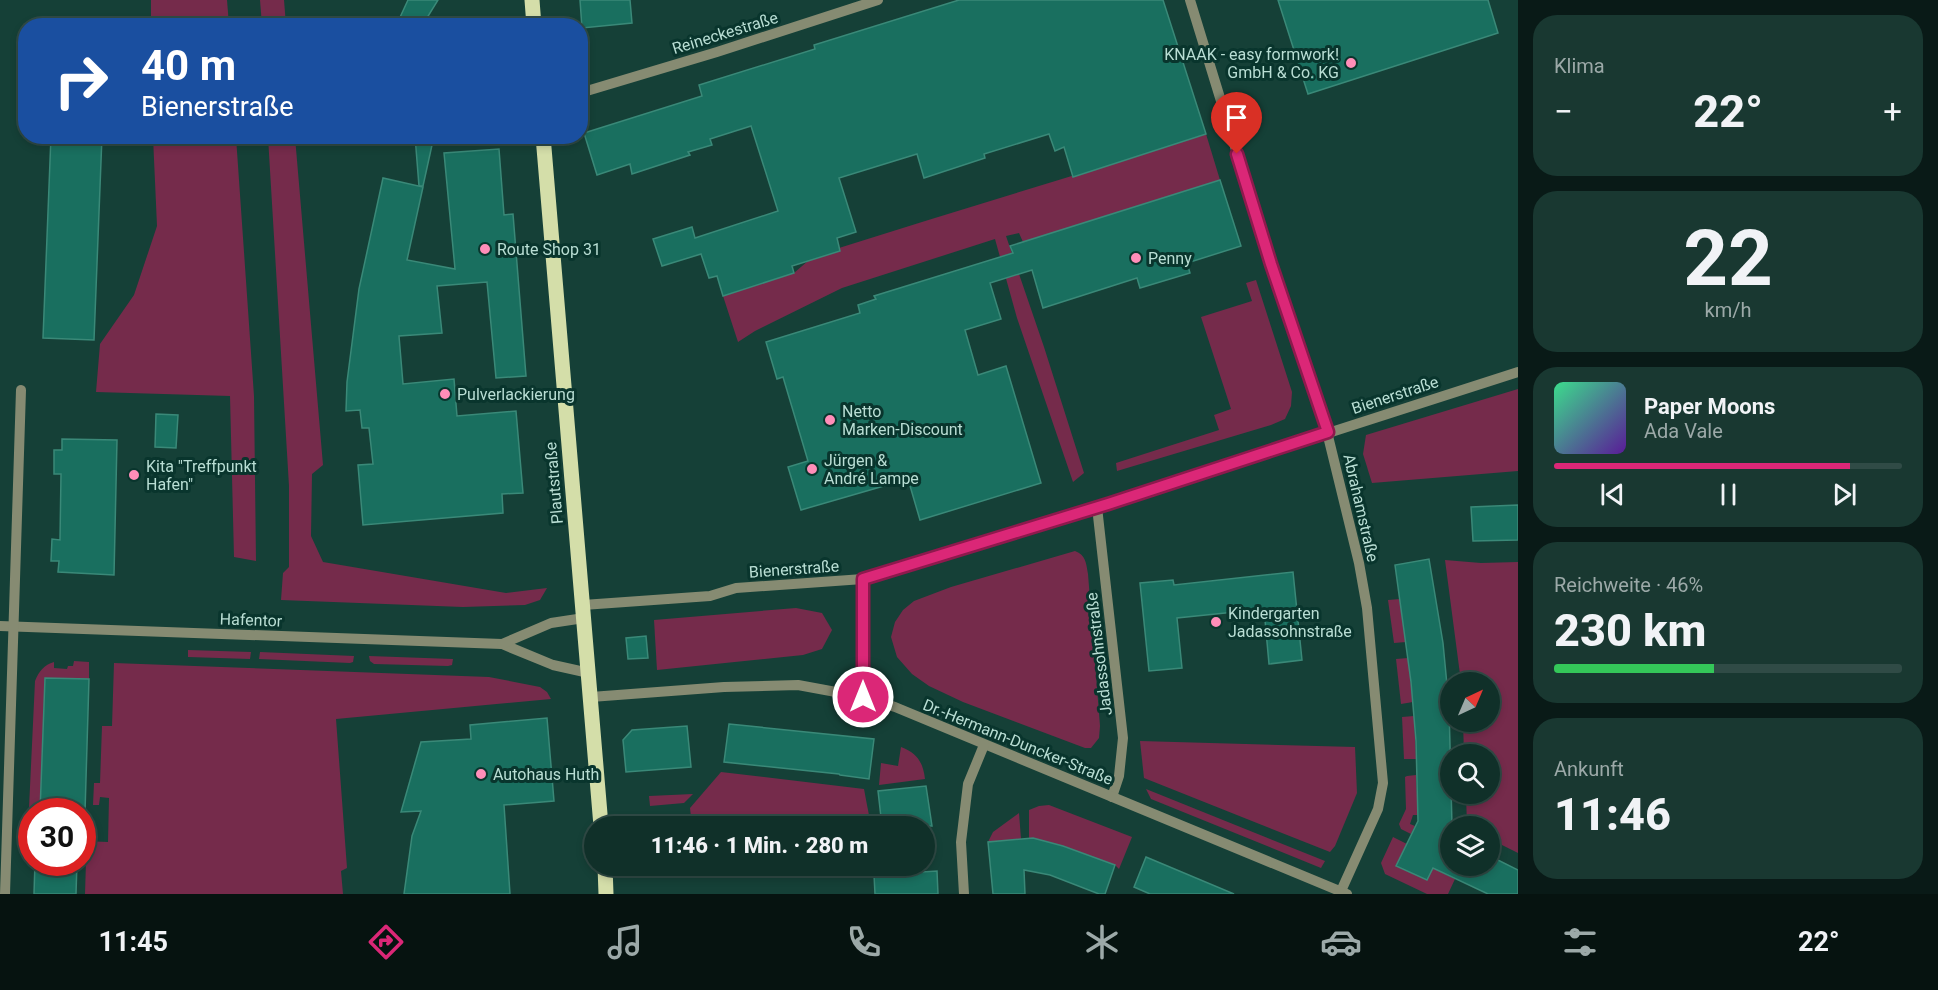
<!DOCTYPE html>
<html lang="de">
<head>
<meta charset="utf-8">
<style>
  body { margin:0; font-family:Roboto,sans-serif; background:#193831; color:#f1f3f6; height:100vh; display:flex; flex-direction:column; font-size:22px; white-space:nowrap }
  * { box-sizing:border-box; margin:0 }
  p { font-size:20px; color:#9ca9a8 }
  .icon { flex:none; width:33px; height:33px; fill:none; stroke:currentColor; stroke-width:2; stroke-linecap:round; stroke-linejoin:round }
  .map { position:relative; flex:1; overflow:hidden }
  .drawer { display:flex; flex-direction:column; gap:15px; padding:15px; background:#091a17; width:420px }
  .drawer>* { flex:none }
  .hud { position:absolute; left:18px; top:18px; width:570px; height:126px; border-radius:24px; box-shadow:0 3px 9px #0003,0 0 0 2px #304b46; background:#1a4fa0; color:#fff; overflow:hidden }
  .needle { width:39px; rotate:44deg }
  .tools { position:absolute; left:1440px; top:672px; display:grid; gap:12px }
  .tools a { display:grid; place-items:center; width:60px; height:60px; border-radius:50%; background:#103029; box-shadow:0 3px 9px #0003,0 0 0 2px #304b46; font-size:30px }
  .speed { position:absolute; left:18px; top:798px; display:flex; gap:12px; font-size:30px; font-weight:700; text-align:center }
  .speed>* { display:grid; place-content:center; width:78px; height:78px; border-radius:50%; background:#103029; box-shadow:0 3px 9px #0003,0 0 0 2px #304b46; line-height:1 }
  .speed .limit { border:9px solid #d22; background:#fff; color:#111 }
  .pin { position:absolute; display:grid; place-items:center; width:51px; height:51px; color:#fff; margin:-62px -26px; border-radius:50% 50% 50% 0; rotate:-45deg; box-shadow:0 0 6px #0007 }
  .pin .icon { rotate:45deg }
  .me { position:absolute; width:66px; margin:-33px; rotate:0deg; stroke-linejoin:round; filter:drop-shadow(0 0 4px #0008) }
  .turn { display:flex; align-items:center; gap:21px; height:126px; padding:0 24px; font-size:27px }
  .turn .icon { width:78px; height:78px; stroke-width:2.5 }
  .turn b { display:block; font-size:42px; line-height:51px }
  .big { font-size:45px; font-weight:800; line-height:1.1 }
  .drawer .tile { flex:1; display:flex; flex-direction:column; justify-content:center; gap:9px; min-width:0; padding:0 21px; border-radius:24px; background:#193831 }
  .drawer .dial { align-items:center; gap:0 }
  .dial b { font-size:78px; line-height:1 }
  .song { display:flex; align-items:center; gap:18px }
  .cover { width:72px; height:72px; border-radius:9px; background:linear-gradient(135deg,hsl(150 70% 55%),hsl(270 70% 35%)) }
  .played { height:6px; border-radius:3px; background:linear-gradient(90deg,#db2777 85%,#304b46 85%) }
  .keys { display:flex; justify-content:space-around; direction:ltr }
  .heat { display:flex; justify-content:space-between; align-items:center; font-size:33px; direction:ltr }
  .charge { height:9px; border-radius:4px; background:linear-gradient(90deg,#34c759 46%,#304b46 0) }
  .trip { position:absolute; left:584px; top:816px; width:351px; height:60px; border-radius:30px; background:#103029; box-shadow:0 3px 9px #0003,0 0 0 2px #304b46; font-weight:800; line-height:60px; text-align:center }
  .menu { display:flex; height:96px; justify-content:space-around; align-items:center; background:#061310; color:#9ca9a8 }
  .menu .icon { width:42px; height:42px }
  .menu .selected { color:#db2777 }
  .menu b { font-size:27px; color:#f1f3f6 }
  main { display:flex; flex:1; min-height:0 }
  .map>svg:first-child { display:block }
  .green { fill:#752b4b }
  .building { fill:#196f5f; stroke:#3a8978; stroke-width:1.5 }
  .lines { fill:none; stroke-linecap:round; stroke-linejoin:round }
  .minor { stroke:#868b72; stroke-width:10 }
  .major { stroke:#d4dea9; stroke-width:15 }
  .route-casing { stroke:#8e194d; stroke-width:15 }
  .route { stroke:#db2777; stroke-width:10 }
  .poi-dot { fill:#ff8eb9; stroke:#09352d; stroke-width:2 }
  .labels { text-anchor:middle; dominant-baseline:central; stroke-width:6; stroke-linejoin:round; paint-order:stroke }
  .street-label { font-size:16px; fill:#b9ded4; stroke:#09352d }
  .poi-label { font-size:16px; fill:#b9ded4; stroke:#09352d; text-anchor:start }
</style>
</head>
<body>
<main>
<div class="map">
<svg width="1518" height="894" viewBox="0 0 1518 894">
  <rect width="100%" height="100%" fill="#154037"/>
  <g class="green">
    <polygon points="151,0 227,0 229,25 151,25"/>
    <polygon points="260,0 284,0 286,25 262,25"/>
    <path d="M 1206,134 L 1220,180 L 1023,242 L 1019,233 L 1006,236 L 1044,347 L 1084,473 L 1073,482 L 1017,318 L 995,239 L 842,288 L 755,331 L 738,342 L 723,296 L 794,273 L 809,260 L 840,251 L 839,248 C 961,209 1084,173 1206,134 Z"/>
    <polygon points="153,137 236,137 254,396 256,561 234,557 230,396 96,392 100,344 134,295 157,226"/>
    <polygon points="268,137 295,137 323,465 312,474 311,536 323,562 506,593 547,588 540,600 525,605 463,607 281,600 283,573 289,567 289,486"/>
    <polygon points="1256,280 1292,392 1291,406 1285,419 1271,425 1117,471 1116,463 1219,430 1214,415 1231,409 1201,317 1252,301 1246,283"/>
    <polygon points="1518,389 1518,471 1372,483 1363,454 1366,435"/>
    <path d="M 1075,551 C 1086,555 1086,563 1088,574 L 1100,726 L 1099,738 L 1091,748 L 1085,748 L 963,702 L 929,686 L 912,674 L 897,657 L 891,637 L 895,622 L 903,610 L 914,601 L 951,587 Z"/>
    <polygon points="1445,560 1481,563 1518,562 1518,853 1490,839 1490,826 1467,826 1466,794 1490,794 1490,754 1464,754 1463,722 1490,722 1490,682 1461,682"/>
    <polygon points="1400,599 1406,642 1394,643 1388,600"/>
    <polygon points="796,608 822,613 832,630 822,649 803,655 657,670 654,620"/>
    <polygon points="188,650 251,652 250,659 188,657"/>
    <polygon points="260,652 354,656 353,662 350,663 259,659"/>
    <polygon points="369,656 453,659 452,665 448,666 374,664 370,661"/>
    <polygon points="1408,658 1413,702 1401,704 1396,659"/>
    <path d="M 74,661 L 89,662 L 89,679 L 45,678 L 40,811 L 32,812 L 31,829 L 28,829 L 35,681 C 39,671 44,665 54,662 L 54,668 L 67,669 L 68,666 L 73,666 Z"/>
    <polygon points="114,663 489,677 540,687 547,692 551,699 336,719 347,868 341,871 343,894 85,894 86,861 83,861 83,841 108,842 109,798 100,797 99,805 93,805 94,783 100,783 102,726 112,726"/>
    <polygon points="1414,716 1416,759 1404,759 1402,717"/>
    <polygon points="1140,741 1355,747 1357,793 1335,846 1330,852 1144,778"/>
    <path d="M 901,747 C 917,753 923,762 925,779 L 879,785 L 881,763 L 898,766 Z"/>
    <polygon points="721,772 864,789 871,826 692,826 690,808"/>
    <polygon points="1416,775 1418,815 1413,815 1410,824 1415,826 1411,834 1401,829 1399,824 1406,809 1405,777 1407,776"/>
    <polygon points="1146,789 1325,861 1321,868 1151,799"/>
    <polygon points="693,794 684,803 650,806 649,796"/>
    <polygon points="1049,805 1132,837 1119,869 1115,865 1063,846 1029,838 1029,810 1039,806"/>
    <polygon points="1019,813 1021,839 988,842 993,832"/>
    <polygon points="1393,837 1407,844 1396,866 1427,879 1433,868 1455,879 1448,894 1427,894 1385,874 1381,863"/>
  </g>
  <g class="building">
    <polygon points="408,0 438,0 422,26 396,26"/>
    <polygon points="580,0 630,0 632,23 582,28"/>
    <polygon points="959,0 1163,0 1206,134 1073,177 1064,147 1055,151 1049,134 984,154 985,158 924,178 917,154 839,178 856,232 837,238 840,251 792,266 794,273 723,296 717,276 709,278 701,254 662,266 653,239 692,227 695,238 778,211 751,126 710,139 712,145 688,152 690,155 632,174 630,164 597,175 584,133 702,96 699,85 815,49 814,45"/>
    <polygon points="1278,0 1488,0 1498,33 1308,94"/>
    <polygon points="51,136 102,136 94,340 43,338"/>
    <polygon points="415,136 434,136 423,186 419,186"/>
    <polygon points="499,149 504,215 513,214 526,376 496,378 487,282 437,286 442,333 399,336 403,384 454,379 457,416 516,411 523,493 502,494 503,513 363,525 358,465 373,464 369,428 362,428 360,410 346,411 347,382 359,289 383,178 423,187 407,260 455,269 444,153"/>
    <polygon points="1220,180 1241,246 1187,263 1190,273 1140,288 1137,278 1043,308 1032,270 990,283 1001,319 965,330 978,375 1006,366 1041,483 920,520 908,479 801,510 788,467 808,461 783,377 777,379 766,342 860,313 858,305 876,299 874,296 1013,253 1010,246"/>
    <polygon points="156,414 178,415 176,448 155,447"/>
    <polygon points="62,439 117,440 114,575 58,572 59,561 51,561 52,539 60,540 61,474 54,474 54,450 62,450"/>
    <polygon points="1518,505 1518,540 1473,541 1471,507"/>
    <polygon points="1429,559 1443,643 1449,706 1452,826 1450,826 1450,866 1490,866 1490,856 1518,870 1518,894 1488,894 1433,868 1427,880 1396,866 1418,821 1416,741 1411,682 1395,565"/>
    <polygon points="1293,572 1302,660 1269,664 1264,609 1177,618 1182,668 1149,671 1140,583 1173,580 1174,585"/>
    <polygon points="646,636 648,658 628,659 626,638"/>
    <polygon points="45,678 89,679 85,812 40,812"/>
    <polygon points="547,718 554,801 504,805 510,894 404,894 412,836 421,811 401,812 421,742 471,739 470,725"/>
    <polygon points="729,724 874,739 869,779 840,775 839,774 724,762"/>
    <polygon points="687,726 691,767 626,772 623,740 632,730"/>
    <polygon points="926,786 932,826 882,826 878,791"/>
    <polygon points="1033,838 1063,846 1115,865 1105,894 1099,894 1050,875 1024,870 1025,894 993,894 988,842"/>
    <polygon points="1146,857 1234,894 1150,894 1134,887"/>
    <polygon points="35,862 77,862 76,894 34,894"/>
    <polygon points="937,871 938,894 875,894 874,875"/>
  </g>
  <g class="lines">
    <g class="minor">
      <polyline points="1190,0 1271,264 1327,432 1359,563 1367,608 1383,783 1378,809 1341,891"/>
      <polyline points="580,93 717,52 878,0"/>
      <polyline points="1097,507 1123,738 1119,776 1112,797"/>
      <polyline points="863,579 863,697"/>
      <polyline points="583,605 710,596 736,588 863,579 1108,504 1518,372"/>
      <polyline points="0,626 502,644 553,665 589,673"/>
      <polyline points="502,644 551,623 584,618"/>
      <polyline points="591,697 724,687 798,685 863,697 895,707 1347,894"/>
      <polyline points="5,894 21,390"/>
      <polyline points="964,894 961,842 968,784 984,745"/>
    </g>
    <g class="major">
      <polyline points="532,0 534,26"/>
      <polyline points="543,136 601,826"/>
      <polyline points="605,866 606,894"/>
    </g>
  </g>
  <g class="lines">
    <defs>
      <polyline id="route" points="863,697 863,579 1108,504 1328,432 1271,264 1237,154"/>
    </defs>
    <use href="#route" class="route-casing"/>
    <use href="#route" class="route"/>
  </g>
  <g class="poi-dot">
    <circle cx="1351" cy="63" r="6"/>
    <circle cx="485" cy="249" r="6"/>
    <circle cx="1136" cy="258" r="6"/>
    <circle cx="445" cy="394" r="6"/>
    <circle cx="830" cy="420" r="6"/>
    <circle cx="812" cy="469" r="6"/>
    <circle cx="134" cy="475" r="6"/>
    <circle cx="1216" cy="622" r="6"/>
    <circle cx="481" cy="774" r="6"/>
  </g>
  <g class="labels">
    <g class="street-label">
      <text transform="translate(725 33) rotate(-17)">Reineckestraße</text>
      <text transform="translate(1395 395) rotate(-18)">Bienerstraße</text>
      <text transform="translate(554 483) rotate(-95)">Plautstraße</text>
      <text transform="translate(1361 508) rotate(77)">Abrahamstraße</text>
      <text transform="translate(794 569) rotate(-4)">Bienerstraße</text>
      <text transform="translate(251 620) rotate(2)">Hafentor</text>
      <text transform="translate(1099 654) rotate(-97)">Jadassohnstraße</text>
      <text transform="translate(1018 742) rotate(22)">Dr.-Hermann-Duncker-Straße</text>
    </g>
    <g class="poi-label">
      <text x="1339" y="54" text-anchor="end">KNAAK - easy formwork!<tspan x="1339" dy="18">GmbH &amp; Co. KG</tspan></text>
      <text x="497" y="249">Route Shop 31</text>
      <text x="1148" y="258">Penny</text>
      <text x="457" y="394">Pulverlackierung</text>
      <text x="842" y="411">Netto<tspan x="842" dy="18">Marken-Discount</tspan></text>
      <text x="824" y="460">Jürgen &amp;<tspan x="824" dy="18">André Lampe</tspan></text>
      <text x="146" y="466">Kita "Treffpunkt<tspan x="146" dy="18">Hafen"</tspan></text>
      <text x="1228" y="613">Kindergarten<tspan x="1228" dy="18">Jadassohnstraße</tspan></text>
      <text x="493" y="774">Autohaus Huth</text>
    </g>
  </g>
</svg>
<div class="tools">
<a><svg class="needle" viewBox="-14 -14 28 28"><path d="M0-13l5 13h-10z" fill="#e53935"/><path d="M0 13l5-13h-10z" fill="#9ca9a8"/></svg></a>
<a><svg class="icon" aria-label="search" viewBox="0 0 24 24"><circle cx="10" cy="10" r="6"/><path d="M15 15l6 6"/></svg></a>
<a><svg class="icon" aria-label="layers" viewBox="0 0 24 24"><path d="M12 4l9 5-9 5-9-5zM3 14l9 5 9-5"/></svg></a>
</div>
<div class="speed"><div class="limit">30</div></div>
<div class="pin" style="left:1237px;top:154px;background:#d93025"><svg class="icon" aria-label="arrive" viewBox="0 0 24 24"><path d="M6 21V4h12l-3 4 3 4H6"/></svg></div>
<svg class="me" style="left:863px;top:697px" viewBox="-20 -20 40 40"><circle r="17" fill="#db2777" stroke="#fff" stroke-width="3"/><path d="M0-11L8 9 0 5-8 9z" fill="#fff"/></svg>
<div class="trip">11:46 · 1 Min. · 280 m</div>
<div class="hud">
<div class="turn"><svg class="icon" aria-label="right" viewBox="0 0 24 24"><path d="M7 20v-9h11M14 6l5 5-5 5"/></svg><div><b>40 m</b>Bienerstraße</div></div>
</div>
</div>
<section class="drawer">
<div class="tile"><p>Klima</p>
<div class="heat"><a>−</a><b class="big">22°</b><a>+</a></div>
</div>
<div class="tile dial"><b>22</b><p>km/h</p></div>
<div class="tile">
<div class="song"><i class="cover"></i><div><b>Paper Moons</b><p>Ada Vale</p></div></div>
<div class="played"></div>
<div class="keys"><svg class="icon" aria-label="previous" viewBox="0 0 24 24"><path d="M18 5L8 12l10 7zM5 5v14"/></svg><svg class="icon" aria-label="pause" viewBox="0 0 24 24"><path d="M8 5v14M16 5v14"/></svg><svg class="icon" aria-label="next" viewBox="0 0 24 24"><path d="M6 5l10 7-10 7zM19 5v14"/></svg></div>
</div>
<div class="tile"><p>Reichweite · 46%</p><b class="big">230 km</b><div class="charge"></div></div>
<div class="tile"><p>Ankunft</p><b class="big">11:46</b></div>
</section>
</main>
<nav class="menu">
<b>11:45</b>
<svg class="icon selected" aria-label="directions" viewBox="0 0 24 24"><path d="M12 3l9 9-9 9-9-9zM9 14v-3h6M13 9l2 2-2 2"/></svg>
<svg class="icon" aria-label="music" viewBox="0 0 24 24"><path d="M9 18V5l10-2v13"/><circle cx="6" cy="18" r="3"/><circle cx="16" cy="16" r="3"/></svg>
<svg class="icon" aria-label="phone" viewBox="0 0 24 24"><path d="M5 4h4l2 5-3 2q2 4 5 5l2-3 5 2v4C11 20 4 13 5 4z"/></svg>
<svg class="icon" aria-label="climate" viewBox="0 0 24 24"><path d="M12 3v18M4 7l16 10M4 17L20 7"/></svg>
<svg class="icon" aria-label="car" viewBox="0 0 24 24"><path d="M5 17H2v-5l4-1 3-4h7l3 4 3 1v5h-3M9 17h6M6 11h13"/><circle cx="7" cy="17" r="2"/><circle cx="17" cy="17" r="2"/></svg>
<svg class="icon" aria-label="filters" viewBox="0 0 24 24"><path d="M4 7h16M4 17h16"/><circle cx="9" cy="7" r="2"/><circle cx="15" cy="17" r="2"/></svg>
<b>22°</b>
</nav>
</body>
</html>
